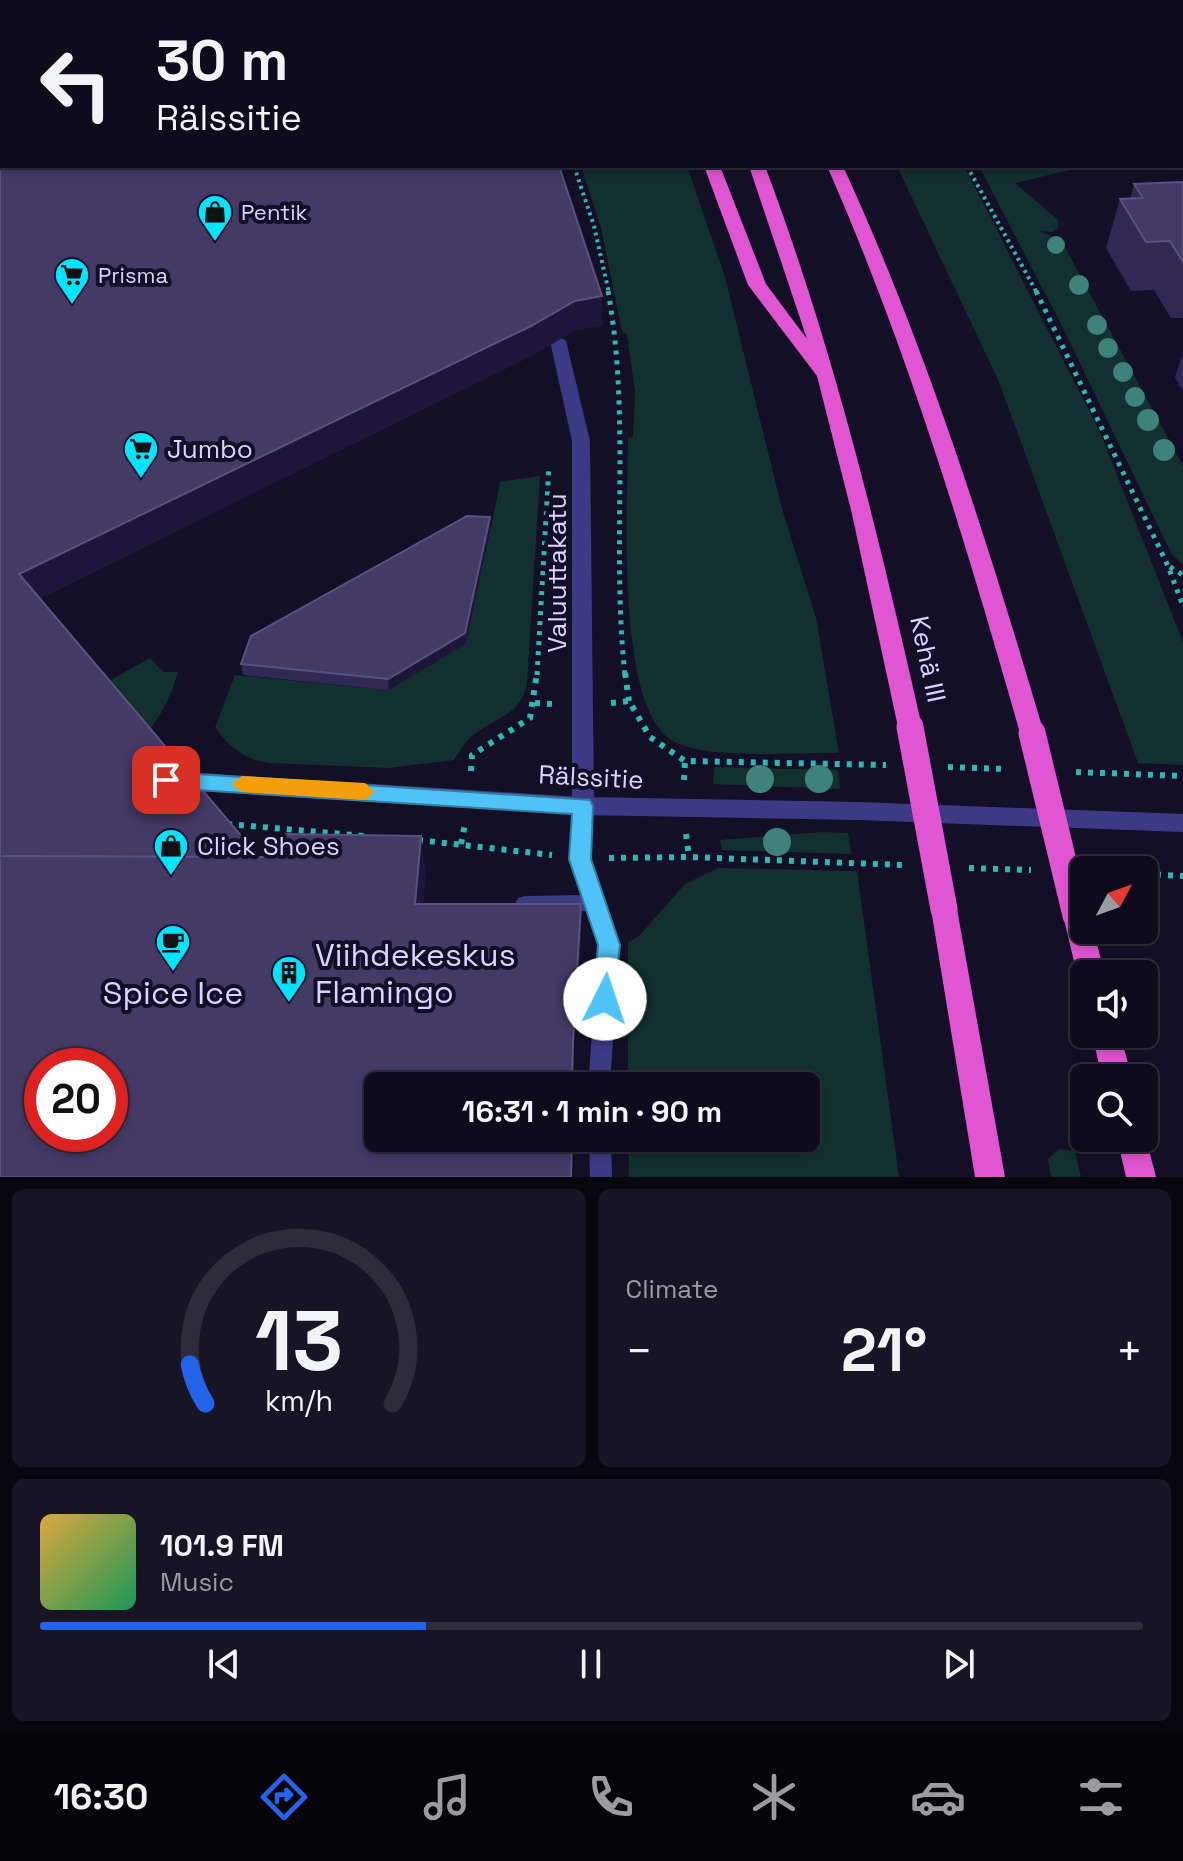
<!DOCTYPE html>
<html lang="en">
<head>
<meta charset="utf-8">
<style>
  body { margin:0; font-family:"Space Grotesk",sans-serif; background:#171425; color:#f1f3f6; height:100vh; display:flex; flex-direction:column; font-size:30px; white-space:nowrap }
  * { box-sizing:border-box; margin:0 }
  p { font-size:26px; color:#9b9ba3 }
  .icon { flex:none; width:44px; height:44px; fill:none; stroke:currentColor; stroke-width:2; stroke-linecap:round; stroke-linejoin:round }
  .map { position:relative; height:1177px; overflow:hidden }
  .side { display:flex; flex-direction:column; gap:12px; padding:12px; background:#08060f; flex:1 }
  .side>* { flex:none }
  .banner { position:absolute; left:0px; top:0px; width:1184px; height:168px; box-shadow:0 4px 12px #0003,0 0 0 2px #2e2b3b; background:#0e0b1c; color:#f1f3f6; overflow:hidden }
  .needle { width:52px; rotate:49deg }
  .fabs { position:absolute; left:1070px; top:856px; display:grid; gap:16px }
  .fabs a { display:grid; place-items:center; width:88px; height:88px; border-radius:12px; background:#0e0b1c; box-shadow:0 4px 12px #0003,0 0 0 2px #2e2b3b; font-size:40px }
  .speed { position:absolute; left:24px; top:1048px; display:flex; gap:16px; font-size:40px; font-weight:700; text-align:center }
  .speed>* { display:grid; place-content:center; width:104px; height:104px; border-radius:50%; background:#0e0b1c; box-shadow:0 4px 12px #0003,0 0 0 2px #2e2b3b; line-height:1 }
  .speed .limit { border:12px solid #d22; background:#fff; color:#111 }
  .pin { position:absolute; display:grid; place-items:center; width:68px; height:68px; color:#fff; margin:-34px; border-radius:16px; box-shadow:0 4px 12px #0006 }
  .me { position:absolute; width:88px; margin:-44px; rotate:4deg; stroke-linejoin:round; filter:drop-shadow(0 0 6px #0008) }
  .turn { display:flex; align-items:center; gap:28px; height:168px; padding:0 24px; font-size:36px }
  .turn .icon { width:104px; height:104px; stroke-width:2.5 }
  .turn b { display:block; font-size:56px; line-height:68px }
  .big { font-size:60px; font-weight:600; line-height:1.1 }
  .side .widget { flex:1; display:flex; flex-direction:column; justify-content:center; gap:12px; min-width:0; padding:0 28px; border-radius:12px; background:#171425 }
  .side .dial { align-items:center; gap:0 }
  .dial svg { height:208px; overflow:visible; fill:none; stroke:#2e2b3b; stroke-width:7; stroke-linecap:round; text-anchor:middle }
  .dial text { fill:#f1f3f6; stroke:none }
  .song { display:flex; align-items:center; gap:24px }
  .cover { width:96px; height:96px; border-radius:12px; background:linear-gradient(135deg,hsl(40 70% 55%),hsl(150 70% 35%)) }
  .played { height:8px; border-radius:4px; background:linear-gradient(90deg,#2563eb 35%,#2e2b3b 35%) }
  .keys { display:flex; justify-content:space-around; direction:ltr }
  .heat { display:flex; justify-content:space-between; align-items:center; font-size:44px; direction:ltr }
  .side .tiles { flex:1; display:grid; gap:12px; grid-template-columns:1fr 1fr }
  .widget:last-child { grid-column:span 2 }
  .trip { position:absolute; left:364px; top:1072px; width:456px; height:80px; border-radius:12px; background:#0e0b1c; box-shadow:0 4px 12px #0003,0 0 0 2px #2e2b3b; font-weight:600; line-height:80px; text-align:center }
  .menu { display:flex; height:128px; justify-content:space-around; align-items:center; background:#06040b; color:#9b9ba3 }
  .menu .icon { width:56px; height:56px }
  .menu .active { color:#2563eb }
  .menu b { font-size:36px; color:#f1f3f6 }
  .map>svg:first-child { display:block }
  .green { fill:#12302f }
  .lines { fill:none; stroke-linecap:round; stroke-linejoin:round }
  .stream { fill:#0a1f44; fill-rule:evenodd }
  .path-far2 { stroke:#2fb8b0; stroke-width:4; stroke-dasharray:3 4; stroke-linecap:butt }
  .path-far1 { stroke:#2fb8b0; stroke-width:5; stroke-dasharray:4 6; stroke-linecap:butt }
  .path { stroke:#2fb8b0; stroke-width:6; stroke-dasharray:5 7; stroke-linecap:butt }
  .service { fill:#3d3a85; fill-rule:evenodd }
  .minor { fill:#3d3a85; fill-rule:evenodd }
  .tertiary { fill:#3d3a85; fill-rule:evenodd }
  .trunk { fill:#e055d1; fill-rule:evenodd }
  .trunk-bridge { stroke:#e055d1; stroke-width:27 }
  .tree { fill:#3d827b }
  .wall { fill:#312854 }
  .shaded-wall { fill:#1d163a }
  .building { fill:#433a66; stroke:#5a527e; stroke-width:2; fill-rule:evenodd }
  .route { fill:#4fc3f7; stroke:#337fa1; stroke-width:2 }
  .slow { fill:#f59e0b }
  .labels { text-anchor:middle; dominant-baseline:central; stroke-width:8; stroke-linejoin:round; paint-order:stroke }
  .far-poi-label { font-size:22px; fill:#d9d4ff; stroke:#130f26; text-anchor:start }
  .poi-label { font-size:26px; fill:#d9d4ff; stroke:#130f26; text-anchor:start }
  .street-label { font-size:26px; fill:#d9d4ff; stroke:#130f26 }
  .near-poi-label { font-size:32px; fill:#d9d4ff; stroke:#130f26; text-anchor:start }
</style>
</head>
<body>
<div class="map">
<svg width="1183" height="1177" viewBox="0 0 1183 1177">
  <rect width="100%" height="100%" fill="#130f26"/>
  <g class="green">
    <path d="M 581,166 L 687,166 L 725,277 L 782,509 L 816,618 L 839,753 C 798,752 709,760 675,742 C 614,712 628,501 628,438 L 633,437 L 635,392 L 627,334 L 622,332 L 601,228 Z"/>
    <polygon points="897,166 964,166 1100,432 1183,642 1183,765 1138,763 999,382"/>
    <polygon points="982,166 1087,166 1015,183 1058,220 1058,228 1052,232 1040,231 1061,240 1183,466 1183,565 1171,553 1064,330 981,170"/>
    <path d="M 540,476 L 527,683 C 521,718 490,718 469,739 C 463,745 459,753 454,760 L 389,768 L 269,763 C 243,759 231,748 215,728 L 235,675 L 389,690 L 491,528 L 500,482 Z"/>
    <path d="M 150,658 L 163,672 L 178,672 C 169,702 157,725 134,746 L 0,742 Z"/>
    <polygon points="714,767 838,770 840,789 713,784"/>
    <polygon points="823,832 848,833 851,854 722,850 720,840"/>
    <polygon points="718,868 857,871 899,1177 629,1177 629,1138 806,1138 806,1086 628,1086 628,942 639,936 685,884"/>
    <polygon points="1059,1149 1075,1151 1081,1177 1051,1177 1048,1159"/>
  </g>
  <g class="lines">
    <polygon class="stream" points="543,0 551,0 552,2 544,2"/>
    <g class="path-far2">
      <polyline points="574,166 594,226 609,293"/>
      <polyline points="967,166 1037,293"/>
    </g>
    <g class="path-far1">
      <path d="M 608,291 C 631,418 611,547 625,675"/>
      <polyline points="1036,291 1168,566 1183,606"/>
      <polyline points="1170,567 1183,575"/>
      <polyline points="537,675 549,466"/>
    </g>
    <g class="path">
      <polyline points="625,673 629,701"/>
      <polyline points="535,703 553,704"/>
      <polyline points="611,703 629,701 650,737 685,761 886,765"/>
      <polyline points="948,767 1006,769"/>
      <polyline points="471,771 472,755 530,718 537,673"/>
      <polyline points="1076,772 1183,776"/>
      <polyline points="684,780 685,761"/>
      <polyline points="227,824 365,836"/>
      <polyline points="686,834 689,857"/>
      <polyline points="418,840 552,855"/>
      <polyline points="461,844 465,824"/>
      <polyline points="609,858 689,857 903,865"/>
      <polyline points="969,868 1031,870"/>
      <polyline points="1144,874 1183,876"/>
    </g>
    <g class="service">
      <polygon points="919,0 930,0 931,2 920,2"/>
      <polygon points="583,799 589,801 592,806 589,859 619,945 610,1086 588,1086 599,945 588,911 525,912 518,910 515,904 518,898 525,896 583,895 571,859 574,806 577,801"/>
      <polygon points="589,1138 611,1138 612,1177 590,1177"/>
    </g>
    <polygon class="minor" points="558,336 566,341 590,441 594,806 591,813 583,815 575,813 572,806 572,441 550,341"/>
    <polygon class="tertiary" points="168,771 583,797 859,802 1183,814 1183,832 859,820 583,815 168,789 160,786 157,780 160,774"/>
    <g class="trunk">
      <polygon points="613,0 627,0 629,2 615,2"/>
      <polygon points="675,0 689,0 690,2 676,2"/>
      <polygon points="740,0 754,0 755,2 741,2"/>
      <polygon points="787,0 801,0 802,2 788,2"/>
      <path d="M 704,166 L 720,166 L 766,284 L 807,339 L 749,166 L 765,166 C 834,349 879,537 922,727 L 918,734 L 902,734 L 898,727 L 852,514 L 817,376 L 748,285 Z"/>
      <path d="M 827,166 L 843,166 C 927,349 987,540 1044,733 L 1041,740 L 1023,740 L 1020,733 C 965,540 908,350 827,166 Z"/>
      <polygon points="944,898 953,901 957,909 1005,1177 975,1177 931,909 935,901"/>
      <polygon points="1076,904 1084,906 1084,930 1093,930 1105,974 1084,974 1084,984 1077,974 1063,915 1067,907"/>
      <polygon points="1092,1034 1120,1034 1132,1078 1102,1078"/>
      <polygon points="1144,1131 1156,1177 1126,1177 1117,1138 1144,1138"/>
    </g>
    <g class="trunk-bridge">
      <polyline points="910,727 944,909"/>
      <polyline points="1032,733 1076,915"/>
    </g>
  </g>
  <g class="tree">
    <circle cx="1056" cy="245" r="9"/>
    <circle cx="1079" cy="285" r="10"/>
    <circle cx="1097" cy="325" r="10"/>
    <circle cx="1108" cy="348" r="10"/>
    <circle cx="1123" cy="372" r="10"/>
    <circle cx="1135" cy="397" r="10"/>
    <circle cx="1148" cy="420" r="11"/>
    <circle cx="1164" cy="450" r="11"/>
    <circle cx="760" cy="779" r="14"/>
    <circle cx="819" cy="779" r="14"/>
    <circle cx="777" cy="842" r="14"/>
  </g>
  <g class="wall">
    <rect x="980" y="0" width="171" height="2"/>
    <polygon points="1182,13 1183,13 1182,93"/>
    <polygon points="1183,182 1183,318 1171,318 1154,290 1131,291 1106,248 1120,199 1130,199 1134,184"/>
    <polygon points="1183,353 1183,391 1175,377"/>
    <polygon points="491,528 466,644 389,690 243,675 241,664"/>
  </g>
  <g class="shaded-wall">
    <polygon points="2,113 2,152 0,153 0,114"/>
    <polygon points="602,296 602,326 576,330 532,356 30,604 19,574 575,301"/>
    <polygon points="490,517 491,528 466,644 389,690 388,679"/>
    <polygon points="421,836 426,874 420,941 415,904"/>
    <polygon points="581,904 581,941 572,1086 573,1041"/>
  </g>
  <g class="building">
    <polygon points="0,0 103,0 106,2 2,2 2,113 0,114"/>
    <polygon points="103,0 462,0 465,2 106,2"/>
    <polygon points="1008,0 1149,0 1147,2 1010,2"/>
    <polygon points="1182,13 1183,13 1182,39"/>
    <polygon points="0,141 2,141 2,166 559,166 602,296 575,301 531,326 19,574 260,858 0,856"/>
    <polygon points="1183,182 1183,262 1170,241 1146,242 1120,199 1143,198 1134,184"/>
    <polygon points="467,516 490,517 465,633 388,679 241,664 251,636"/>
    <path d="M 280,834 L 421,836 L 415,904 L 581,904 L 573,1041 L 572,1086 L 378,1086 L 378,1138 L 572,1138 L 571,1177 L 0,1177 L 0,856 L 276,857 ZM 42,1066 L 110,1066 L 110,1134 L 42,1134 Z"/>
  </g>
  <polygon class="route" points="166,772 590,800 593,806 591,859 620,945 613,1006 605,1009 597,1006 593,999 598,945 569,859 572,814 166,788 155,780"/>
  <polygon class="slow" points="242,776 365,783 375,792 365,800 242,792 231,784"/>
  <defs>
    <symbol id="shop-pin" viewBox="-11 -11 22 30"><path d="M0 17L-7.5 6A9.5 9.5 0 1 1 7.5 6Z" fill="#00e5ff" stroke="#130f26"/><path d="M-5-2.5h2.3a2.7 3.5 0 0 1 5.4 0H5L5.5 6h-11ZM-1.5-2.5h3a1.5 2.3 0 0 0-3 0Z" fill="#111"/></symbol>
    <symbol id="supermarket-pin" viewBox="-11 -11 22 30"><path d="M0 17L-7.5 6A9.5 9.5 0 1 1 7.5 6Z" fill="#00e5ff" stroke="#130f26"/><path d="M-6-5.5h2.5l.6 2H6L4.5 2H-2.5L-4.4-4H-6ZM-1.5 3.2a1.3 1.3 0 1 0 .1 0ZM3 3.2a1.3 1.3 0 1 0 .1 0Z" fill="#111"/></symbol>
    <symbol id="cafe-pin" viewBox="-11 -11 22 30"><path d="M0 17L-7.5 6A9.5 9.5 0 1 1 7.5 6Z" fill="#00e5ff" stroke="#130f26"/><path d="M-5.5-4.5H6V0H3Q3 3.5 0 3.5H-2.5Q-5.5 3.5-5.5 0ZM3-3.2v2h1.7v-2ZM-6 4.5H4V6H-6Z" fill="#111"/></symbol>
    <symbol id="building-pin" viewBox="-11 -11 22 30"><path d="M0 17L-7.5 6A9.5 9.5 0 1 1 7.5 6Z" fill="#00e5ff" stroke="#130f26"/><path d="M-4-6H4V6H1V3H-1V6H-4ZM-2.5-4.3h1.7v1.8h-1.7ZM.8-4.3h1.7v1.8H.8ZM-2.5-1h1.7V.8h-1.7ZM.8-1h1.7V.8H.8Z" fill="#111"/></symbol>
  </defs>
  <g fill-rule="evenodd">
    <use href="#shop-pin" x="195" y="192" width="40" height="54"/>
    <use href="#supermarket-pin" x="52" y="255" width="40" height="54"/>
    <use href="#supermarket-pin" x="121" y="429" width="40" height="54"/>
    <use href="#shop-pin" x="151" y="826" width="40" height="54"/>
    <use href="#cafe-pin" x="153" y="922" width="40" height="54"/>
    <use href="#building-pin" x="269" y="953" width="40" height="54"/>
  </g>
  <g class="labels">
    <g class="far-poi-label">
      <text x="241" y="212">Pentik</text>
      <text x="98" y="275">Prisma</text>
    </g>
    <g class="poi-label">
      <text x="167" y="449">Jumbo</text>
      <text x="197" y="846">Click Shoes</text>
    </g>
    <g class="street-label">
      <text transform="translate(557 573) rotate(-90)">Valuuttakatu</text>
      <text transform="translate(928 659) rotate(78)">Kehä III</text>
      <text transform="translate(591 777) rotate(3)">Rälssitie</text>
    </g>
    <g class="near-poi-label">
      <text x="315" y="955">Viihdekeskus<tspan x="315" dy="37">Flamingo</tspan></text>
      <text x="173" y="993" text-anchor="middle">Spice Ice</text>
    </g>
  </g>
</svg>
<div class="fabs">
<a><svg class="needle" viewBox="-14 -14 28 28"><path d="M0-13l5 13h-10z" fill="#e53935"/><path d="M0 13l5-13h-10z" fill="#9b9ba3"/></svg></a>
<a><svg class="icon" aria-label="sound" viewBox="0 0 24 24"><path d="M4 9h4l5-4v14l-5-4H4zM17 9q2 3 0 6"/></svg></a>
<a><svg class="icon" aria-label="search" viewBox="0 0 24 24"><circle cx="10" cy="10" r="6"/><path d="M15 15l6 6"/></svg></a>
</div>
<div class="speed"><div class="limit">20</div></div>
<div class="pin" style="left:166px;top:780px;background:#d93025"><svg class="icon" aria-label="arrive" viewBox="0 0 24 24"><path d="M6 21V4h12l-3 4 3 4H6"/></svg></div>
<svg class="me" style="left:605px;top:999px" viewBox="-20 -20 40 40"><circle r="19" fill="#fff"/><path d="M0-13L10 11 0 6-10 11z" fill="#4fc3f7"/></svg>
<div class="trip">16:31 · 1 min · 90 m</div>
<div class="banner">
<div class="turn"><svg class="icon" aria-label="left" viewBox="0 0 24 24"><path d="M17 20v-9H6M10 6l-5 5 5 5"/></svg><div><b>30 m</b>Rälssitie</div></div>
</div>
</div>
<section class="side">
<div class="tiles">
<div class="widget dial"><svg viewBox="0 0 100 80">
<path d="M14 69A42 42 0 1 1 86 69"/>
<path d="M14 69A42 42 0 0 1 8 54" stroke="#2563eb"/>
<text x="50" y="56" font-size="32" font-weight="700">13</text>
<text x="50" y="72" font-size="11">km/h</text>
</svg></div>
<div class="widget"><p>Climate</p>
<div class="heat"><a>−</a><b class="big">21°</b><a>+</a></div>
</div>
<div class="widget">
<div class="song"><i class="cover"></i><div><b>101.9 FM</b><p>Music</p></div></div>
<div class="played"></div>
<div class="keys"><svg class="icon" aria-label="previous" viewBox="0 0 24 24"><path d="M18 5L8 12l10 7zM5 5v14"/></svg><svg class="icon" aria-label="pause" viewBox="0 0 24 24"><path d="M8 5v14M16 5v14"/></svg><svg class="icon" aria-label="next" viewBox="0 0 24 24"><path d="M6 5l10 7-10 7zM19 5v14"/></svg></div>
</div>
</div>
</section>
<nav class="menu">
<b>16:30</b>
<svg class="icon active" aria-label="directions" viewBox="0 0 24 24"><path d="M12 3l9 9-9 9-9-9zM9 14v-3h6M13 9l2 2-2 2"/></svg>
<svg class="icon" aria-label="music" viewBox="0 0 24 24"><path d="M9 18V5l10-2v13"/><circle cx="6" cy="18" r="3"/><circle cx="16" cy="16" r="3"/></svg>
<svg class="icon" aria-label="phone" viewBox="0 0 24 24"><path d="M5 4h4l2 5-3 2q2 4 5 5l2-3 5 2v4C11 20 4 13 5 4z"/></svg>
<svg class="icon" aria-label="climate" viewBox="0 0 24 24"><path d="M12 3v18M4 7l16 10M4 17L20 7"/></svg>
<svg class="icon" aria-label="car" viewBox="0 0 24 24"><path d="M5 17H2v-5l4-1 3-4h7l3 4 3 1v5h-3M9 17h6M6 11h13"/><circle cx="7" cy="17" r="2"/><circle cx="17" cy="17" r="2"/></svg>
<svg class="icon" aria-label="filters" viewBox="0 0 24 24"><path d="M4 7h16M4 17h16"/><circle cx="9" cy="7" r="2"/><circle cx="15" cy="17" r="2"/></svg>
</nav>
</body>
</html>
